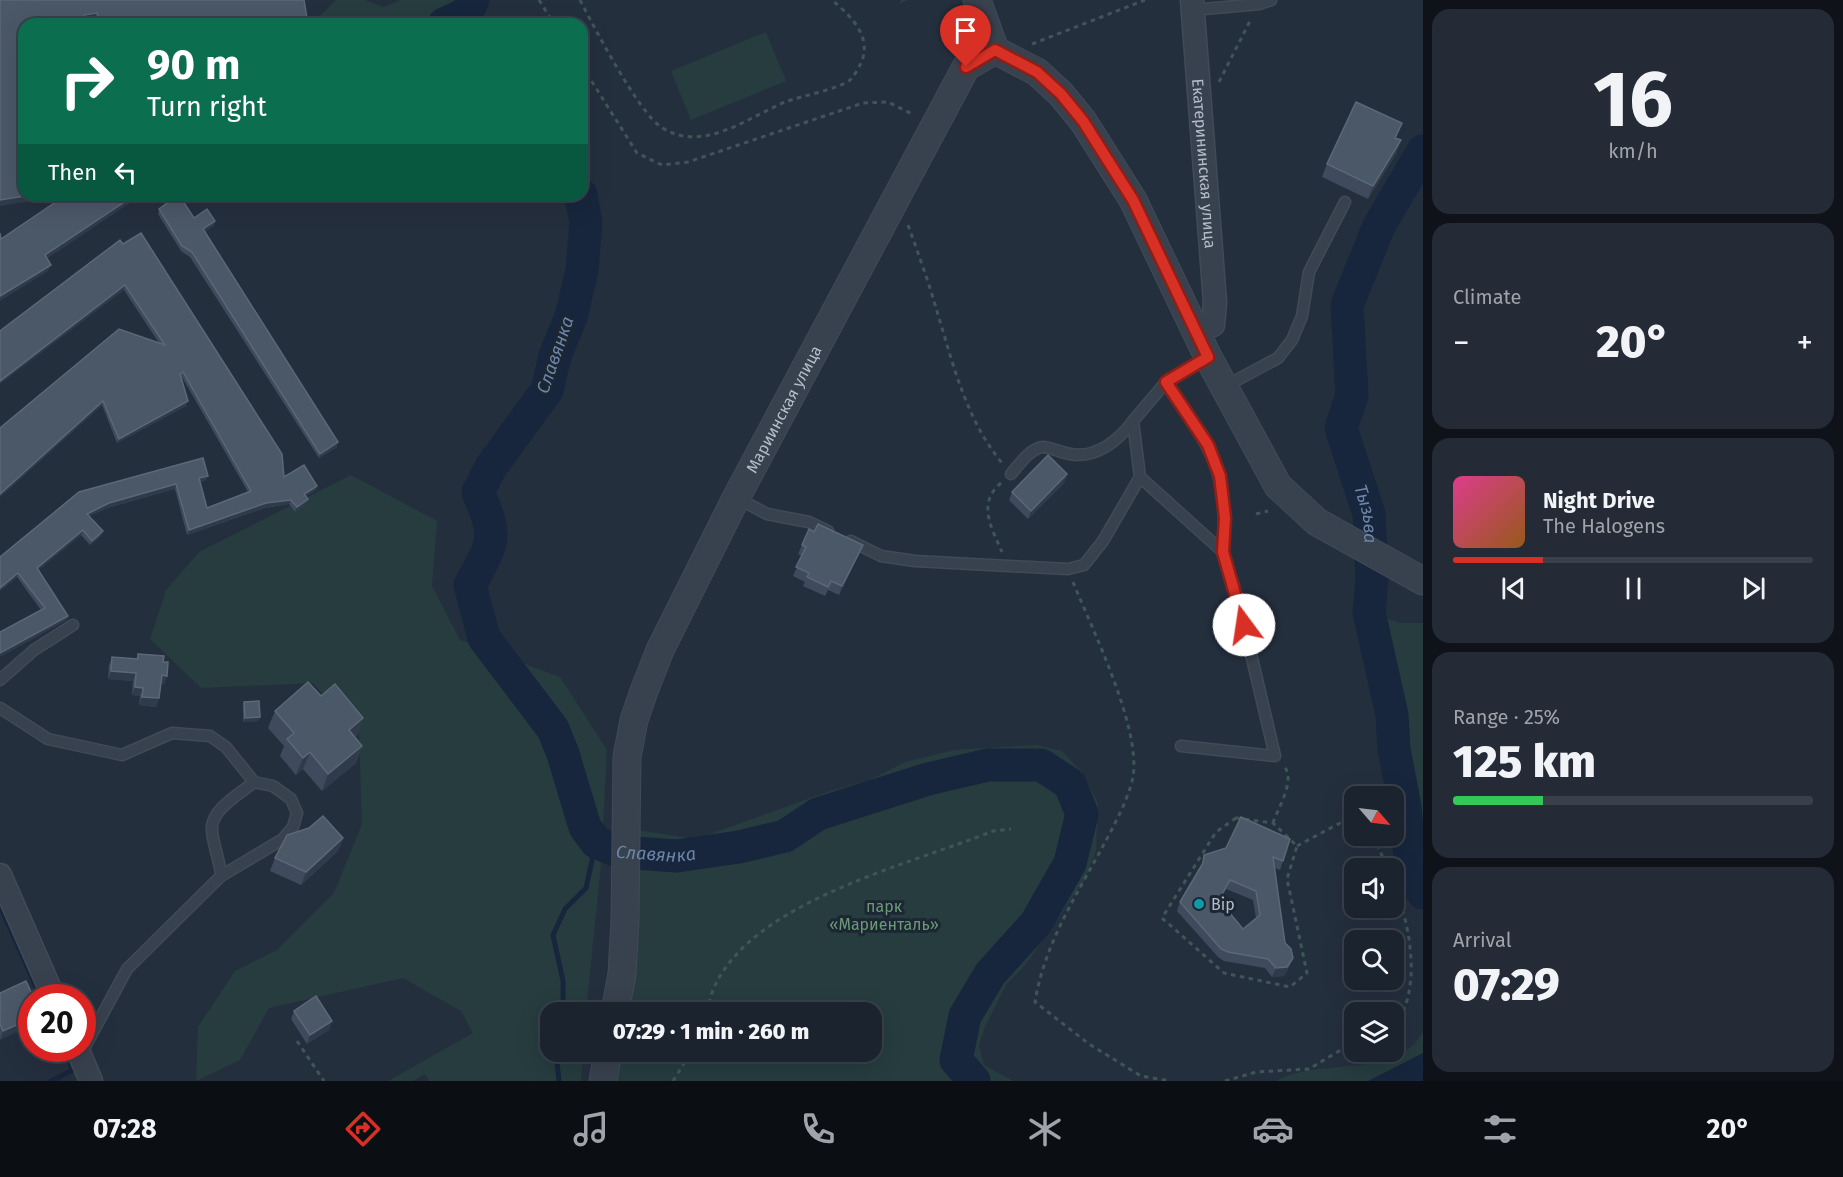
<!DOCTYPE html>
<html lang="en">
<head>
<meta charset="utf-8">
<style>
  body { margin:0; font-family:"Fira Sans",sans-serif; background:#242b36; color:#f1f3f6; height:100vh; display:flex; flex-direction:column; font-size:22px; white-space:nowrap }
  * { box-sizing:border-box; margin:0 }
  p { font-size:20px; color:#a0a4aa }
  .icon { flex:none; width:33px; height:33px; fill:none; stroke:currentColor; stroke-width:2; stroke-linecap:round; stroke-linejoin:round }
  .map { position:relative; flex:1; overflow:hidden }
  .details { display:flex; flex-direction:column; gap:9px; padding:9px; background:#0f1319; width:420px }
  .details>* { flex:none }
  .banner { position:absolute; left:18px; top:18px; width:570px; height:183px; border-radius:18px; box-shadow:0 6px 24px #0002,0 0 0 2px #39404a; background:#0b6e4f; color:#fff; overflow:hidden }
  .needle { width:39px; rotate:118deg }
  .tools { position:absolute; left:1344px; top:786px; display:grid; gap:12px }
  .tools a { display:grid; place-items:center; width:60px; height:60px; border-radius:12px; background:#1b232e; box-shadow:0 6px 24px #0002,0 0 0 2px #39404a; font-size:30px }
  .speed { position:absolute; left:18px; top:984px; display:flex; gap:12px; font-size:30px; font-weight:700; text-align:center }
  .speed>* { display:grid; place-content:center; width:78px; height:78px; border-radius:50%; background:#1b232e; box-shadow:0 6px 24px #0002,0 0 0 2px #39404a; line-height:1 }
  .speed .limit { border:9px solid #d22; background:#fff; color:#111 }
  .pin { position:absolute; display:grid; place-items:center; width:51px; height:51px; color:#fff; margin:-62px -26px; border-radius:50% 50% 50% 0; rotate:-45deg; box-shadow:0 0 6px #0007 }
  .pin .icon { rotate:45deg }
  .me { position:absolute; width:66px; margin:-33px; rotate:346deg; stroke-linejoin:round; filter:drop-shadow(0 0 4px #0008) }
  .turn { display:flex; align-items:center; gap:21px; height:126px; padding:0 30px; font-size:27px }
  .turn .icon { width:78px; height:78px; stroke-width:2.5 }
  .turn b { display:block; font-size:42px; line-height:51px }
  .then { display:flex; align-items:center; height:57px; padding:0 30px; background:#0003; gap:12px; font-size:22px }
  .big { font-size:45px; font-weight:800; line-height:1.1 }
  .details .tile { flex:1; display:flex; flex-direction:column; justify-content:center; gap:9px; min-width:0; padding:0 21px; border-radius:18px; background:#242b36 }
  .details .dial { align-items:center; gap:0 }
  .dial b { font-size:78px; line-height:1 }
  .song { display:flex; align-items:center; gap:18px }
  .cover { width:72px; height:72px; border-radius:9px; background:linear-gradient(135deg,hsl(330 70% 55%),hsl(30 70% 35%)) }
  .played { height:6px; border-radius:3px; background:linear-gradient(90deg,#d93025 25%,#39404a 25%) }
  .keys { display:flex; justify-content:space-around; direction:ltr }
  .heat { display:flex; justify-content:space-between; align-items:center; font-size:33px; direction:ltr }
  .charge { height:9px; border-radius:4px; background:linear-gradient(90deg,#34c759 25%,#39404a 0) }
  .trip { position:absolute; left:540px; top:1002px; width:342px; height:60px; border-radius:18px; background:#1b232e; box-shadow:0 6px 24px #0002,0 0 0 2px #39404a; font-weight:800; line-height:60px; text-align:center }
  .dock { display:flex; height:96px; justify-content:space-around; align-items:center; background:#0b0e12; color:#a0a4aa }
  .dock .icon { width:42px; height:42px }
  .dock .selected { color:#d93025 }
  .dock b { font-size:27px; color:#f1f3f6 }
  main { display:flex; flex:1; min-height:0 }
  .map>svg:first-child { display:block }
  .green { fill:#263c3f }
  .water { fill:#17263c }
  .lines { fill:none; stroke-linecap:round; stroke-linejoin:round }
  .stream { stroke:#17263c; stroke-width:5 }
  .river { stroke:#17263c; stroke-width:33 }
  .service-casing { stroke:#414a57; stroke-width:13 }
  .minor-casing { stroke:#414a57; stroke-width:25 }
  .tertiary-casing { stroke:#414a57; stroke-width:29 }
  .path { stroke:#3f5557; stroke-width:3; stroke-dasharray:4.5 4.5; stroke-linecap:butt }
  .service { stroke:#38414e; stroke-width:10 }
  .minor { stroke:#38414e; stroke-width:22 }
  .tertiary { stroke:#38414e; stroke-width:27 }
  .wall { fill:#3f4b5c; fill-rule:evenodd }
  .shaded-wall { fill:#2f3b4b }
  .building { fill:#4b5868; stroke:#5c6777; stroke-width:1.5; fill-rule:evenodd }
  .route-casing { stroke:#8d1f18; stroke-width:15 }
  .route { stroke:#d93025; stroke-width:10 }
  .culture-dot { fill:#0f9aa8; stroke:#1d2633; stroke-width:2 }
  .labels { text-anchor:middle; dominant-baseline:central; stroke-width:6; stroke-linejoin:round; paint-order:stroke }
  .street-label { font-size:16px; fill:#b4bcc9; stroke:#1d2633 }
  .poi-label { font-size:16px; fill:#b4bcc9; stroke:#1d2633; text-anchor:start }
  .park-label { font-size:16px; fill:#6b9a76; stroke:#1d2633 }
  .water-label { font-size:18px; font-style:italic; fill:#6d86a8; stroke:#1d2633 }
</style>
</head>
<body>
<main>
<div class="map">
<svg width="1423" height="1081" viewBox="0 0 1423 1081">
  <rect width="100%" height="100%" fill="#242f3e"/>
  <g class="green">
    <polygon points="336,0 365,0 384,7 400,0 458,0 436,24 320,24 320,16"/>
    <polygon points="766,32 786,81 691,120 671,71"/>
    <polygon points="351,475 437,521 432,586 460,640 560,677 607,750 601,864 586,1012 550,1012 550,1052 583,1052 581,1081 429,1081 425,1074 413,1081 388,1081 473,1033 461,1011 403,978 269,1008 240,1060 196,1081 198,1027 235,971 277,950 334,893 362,824 359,735 313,683 201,688 150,639 166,590 199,552"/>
    <polygon points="1369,612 1400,623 1423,623 1423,893 1412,879 1405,807 1394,749 1392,715"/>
    <polygon points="1036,745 1062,751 1081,771 1098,803 1096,851 1084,881 1026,964 1006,985 984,1029 979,1046 984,1065 1013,1081 615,1081 620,1052 872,1052 872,1012 625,1012 637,830 696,839 830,791 870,780 905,762 954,750"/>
    <path d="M 1423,1032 L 1423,1081 L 1276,1081 C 1320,1056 1396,1081 1423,1032 Z"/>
  </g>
  <polygon class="water" points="1423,1053 1423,1081 1368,1081"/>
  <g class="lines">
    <g class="stream">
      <polyline points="0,906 41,998"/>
      <polyline points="563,1012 563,981 553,935 565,909 586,888 596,842"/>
      <polyline points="556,1052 559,1081"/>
      <polyline points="51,1081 73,1070 63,1048"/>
    </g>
    <g class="river">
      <polyline points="444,24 466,14 473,0"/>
      <path id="s1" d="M 1423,151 L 1379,226 L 1347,305 L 1352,395 L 1341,428 L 1369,514 L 1372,580 L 1369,612 L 1392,715 L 1394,749 L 1405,807 L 1412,879 L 1423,893"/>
      <path id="s2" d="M 581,195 L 586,223 L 582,270 L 571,317 L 555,356 L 547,390 L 491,467 L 478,492 C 499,539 493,542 470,585 L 484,638 L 553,729 L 563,754 L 585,827 L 596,842 L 620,852 L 677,856 L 739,847 L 785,836 L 818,814 L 928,779 L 988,765 L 1041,765 L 1070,784 L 1082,814 L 1070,863 L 1036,923 L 990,974 L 965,1016 L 956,1060 L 974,1081"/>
    </g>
    <defs>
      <g id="service">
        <polyline points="1193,10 1259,4 1271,0"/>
        <path d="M 1166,382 C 1210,449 1229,468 1223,552"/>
        <polyline points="1224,387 1278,358 1292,340 1302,316 1309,272 1345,202"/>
        <path d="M 1011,474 C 1019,465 1030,448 1043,447 C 1050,447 1062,453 1070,454 C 1096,459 1119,440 1133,421"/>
        <polyline points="737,498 767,514 809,522 828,531"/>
        <polyline points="851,541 881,556 915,561 1068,569 1084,565 1103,541 1140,477"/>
        <polyline points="0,680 34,650 73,625"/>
        <polyline points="0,708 48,739 122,755 172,733 210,736 226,747 254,782 273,786 291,799 297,813 293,827 283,839 221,876 127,969 80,1056"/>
        <polyline points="1181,746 1275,756 1239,603 1223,552 1140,477 1133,421 1166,382 1208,357"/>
        <path d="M 221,876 C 220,860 213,846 212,830 C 210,810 240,794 254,782"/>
      </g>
      <g id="minor">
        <path id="s3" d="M 1192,0 L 1215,302 L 1213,325"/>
        <polyline points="0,875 54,998"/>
        <polyline points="77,1048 91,1081"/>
      </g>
      <g id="tertiary">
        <polyline points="977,0 995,50 1037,72 1061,94 1083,121 1133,200 1208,357 1278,486 1317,522 1423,581"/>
        <path id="s4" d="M 615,1012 L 622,974 L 625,920 L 627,757 L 634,720 L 644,691 L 660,650 L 736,498 L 966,67 L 995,50"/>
        <polyline points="603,1081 608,1052"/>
      </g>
    </defs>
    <use href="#service" class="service-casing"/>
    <use href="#minor" class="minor-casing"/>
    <use href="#tertiary" class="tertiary-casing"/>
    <g class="path">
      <polyline points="539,0 554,24"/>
      <path d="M 580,0 C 594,27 639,113 661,127 C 702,154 747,118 785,102 C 801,96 839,89 850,80 C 854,77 857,70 860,65 C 874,38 851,16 832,0"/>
      <polyline points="1032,44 1145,0"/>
      <polyline points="582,66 637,153 662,165 688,162 863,103 888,102 914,115"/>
      <polyline points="1219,82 1251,19"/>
      <path d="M 908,225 C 918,253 928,280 936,308 C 953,363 965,418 1002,463"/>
      <path d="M 1001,483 C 977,503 991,527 1002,552"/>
      <polyline points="1256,514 1268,511"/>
      <path d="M 1073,582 C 1092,629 1141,727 1133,777 C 1128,801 1113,827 1102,848 C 1075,897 1044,946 1035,1002 L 1089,1044 L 1141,1076 L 1170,1081"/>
      <polygon points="1236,818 1273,823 1297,846 1287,879 1307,973 1290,987 1224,973 1162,918 1216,832"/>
      <path d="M 1273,823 C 1278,808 1296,780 1284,766"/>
      <polyline points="1374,836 1387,868"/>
      <polyline points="1297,846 1342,822 1354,826"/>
      <path d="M 1394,884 C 1410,925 1423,989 1394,1027"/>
      <path d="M 707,1012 C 723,907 908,866 993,831 L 1011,829"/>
      <polyline points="297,1041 324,1081"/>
      <polyline points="673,1081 691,1052"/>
      <polyline points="1225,1081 1256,1072 1309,1069 1354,1042"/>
    </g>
    <use href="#service" class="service"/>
    <use href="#minor" class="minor"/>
    <use href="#tertiary" class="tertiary"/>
  </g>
  <g class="wall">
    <polygon points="0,0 308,24 96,24 95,19 24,24 22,88 45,199"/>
    <polygon points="1396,138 1401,140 1396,154 1368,199 1322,177 1327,164"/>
    <polygon points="159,209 194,218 215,221 214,226 205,231 337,447 319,458 190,257 181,251 158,214"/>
    <polygon points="120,240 284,477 316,490 306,496 308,499 306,504 295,512 289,504 265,508 187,535 175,489 107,508 89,516 103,531 101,536 90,545 81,535 38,570 68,616 67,620 41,610 17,577 0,591 79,492 208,476 206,480 200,482 207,508 248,492 182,377 186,406 117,443 102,405 0,497 159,343 124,290"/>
    <polygon points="1067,474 1064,483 1028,519 1009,500 1012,492"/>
    <polygon points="814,532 863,545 859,554 839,595 828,590 825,596 803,586 805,582 793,576 802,556 798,554 802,545"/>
    <polygon points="138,654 163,662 167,676 164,684 161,684 159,698 156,707 139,705 140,696 132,695 133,681 108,679 109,665 112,657 136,659"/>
    <polygon points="321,696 363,718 357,735 355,737 362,746 356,763 322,791 303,769 296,775 280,756 284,746 268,728 275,711"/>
    <polygon points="244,702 258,721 243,722 243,706"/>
    <polygon points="343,838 338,851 301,885 270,871 275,858"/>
    <path d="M 1290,839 L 1280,870 L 1275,868 L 1285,943 L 1293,958 L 1289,967 L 1284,976 L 1272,977 L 1265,968 L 1224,961 L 1218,957 L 1177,911 L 1180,902 L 1201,867 L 1204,855 ZM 1226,889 L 1253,900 L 1256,918 L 1243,929 L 1220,901 Z"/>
    <polygon points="0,993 34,998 0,1040"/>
    <polygon points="294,1011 332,1021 329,1030 307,1044 291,1019"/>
  </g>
  <g class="shaded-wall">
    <polygon points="901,0 907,0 899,4"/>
    <polygon points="97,13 95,19 82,22 84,15"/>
    <polygon points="1401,140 1396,154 1368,199 1373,186"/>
    <polygon points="31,195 46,195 45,199 0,206 0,200"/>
    <polygon points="135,195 133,201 42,262 45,255"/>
    <polygon points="215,221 214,226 202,233 203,229"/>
    <polygon points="51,265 48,271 0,301 0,296"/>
    <polygon points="125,285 124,290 0,384 0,381"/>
    <polygon points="103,401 102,405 0,497 0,494"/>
    <polygon points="188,401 186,406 117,443 119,439"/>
    <polygon points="338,442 337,447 319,458 320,454"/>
    <polygon points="1067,474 1064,483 1028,519 1031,511"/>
    <polygon points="208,476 206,480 198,482 199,478"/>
    <polygon points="176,484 175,489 107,508 85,518 87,514 109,503"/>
    <polygon points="317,486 316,490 303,498 304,494"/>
    <polygon points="308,499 306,504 295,512 297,507"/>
    <polygon points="291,500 289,504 265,508 187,535 189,530 266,503"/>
    <polygon points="83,530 81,535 35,573 37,568"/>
    <polygon points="103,531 101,536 90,545 92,541"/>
    <polygon points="863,545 859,554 839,595 842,586"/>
    <polygon points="18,573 17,577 0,591 0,588"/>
    <polygon points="68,616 67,620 0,657 0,653"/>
    <polygon points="111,671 136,673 133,681 108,679"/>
    <polygon points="162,675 167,676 164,684 159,684"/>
    <polygon points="135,687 143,688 140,696 132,695"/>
    <polygon points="142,697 159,698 156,707 139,705"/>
    <polygon points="260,717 258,721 243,722 245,718"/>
    <polygon points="363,718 357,735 343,747 349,730"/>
    <polygon points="362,746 356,763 322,791 328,774"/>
    <polygon points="310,752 303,769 296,775 303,758"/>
    <polygon points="343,838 338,851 301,885 306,872"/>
    <polygon points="1230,880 1226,889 1216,909 1219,900"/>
    <polygon points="1293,958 1289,967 1284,976 1272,977 1276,968"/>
    <polygon points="32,1018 32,1025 0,1040 3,1031"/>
    <polygon points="332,1021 329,1030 307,1044 310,1035"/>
  </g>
  <g class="building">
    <polygon points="0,0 304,0 308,24 100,24 97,13 84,15 86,24 24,24 24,82 21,83 24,96 24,195 31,195 0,200"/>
    <polygon points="1356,102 1402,123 1395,138 1401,140 1373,186 1327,164"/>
    <polygon points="66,195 135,195 45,255 51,265 0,296 0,233 1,239"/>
    <polygon points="178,195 179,195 194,218 207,209 215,221 203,229 338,442 320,454 192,252 182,246 159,209"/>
    <polygon points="141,233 282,454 284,477 304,465 317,486 304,494 308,499 297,507 291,500 266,503 189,530 176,484 109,503 87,514 103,531 92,541 83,530 37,568 68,616 0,653 0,632 45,608 18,573 0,588 0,557 79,492 203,458 208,476 199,478 207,508 251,491 183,372 180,374 188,401 119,439 103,401 0,494 0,428 119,329 165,345 125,285 0,381 0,331 120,240 123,244"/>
    <polygon points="1048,455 1067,474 1031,511 1012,492"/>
    <polygon points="818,524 863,545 842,586 831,581 828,587 807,577 809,573 796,567 806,547 802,545 809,529 814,532"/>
    <polygon points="138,654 164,656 163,662 168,662 167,676 162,675 159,698 142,697 143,688 135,687 136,673 111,671 112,657 138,659"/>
    <polygon points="308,682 321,696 335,684 363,718 349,730 362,746 328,774 310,752 303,758 287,739 294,733 275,711"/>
    <polygon points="259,701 260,717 245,718 244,702"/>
    <polygon points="323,816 343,838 306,872 275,858 287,835 309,828"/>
    <path d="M 1241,817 L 1290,839 L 1283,861 L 1273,857 L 1285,943 L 1291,949 L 1293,958 L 1287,967 L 1276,968 L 1268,959 L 1228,952 L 1221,949 L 1180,902 L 1203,863 L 1204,855 L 1226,848 ZM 1230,880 L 1256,891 L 1260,915 L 1243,929 L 1219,900 Z"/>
    <polygon points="26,981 34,998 32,998 32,1018 3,1031 0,1024 0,993"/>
    <polygon points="316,996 332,1021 310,1035 294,1011"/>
  </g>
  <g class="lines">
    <defs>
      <polyline id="route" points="966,67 995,50 1037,72 1061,94 1083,121 1133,200 1208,357 1166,382 1208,445 1220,476 1225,518 1223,552 1244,625"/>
    </defs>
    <use href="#route" class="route-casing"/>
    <use href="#route" class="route"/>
  </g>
  <circle class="culture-dot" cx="1199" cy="904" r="6"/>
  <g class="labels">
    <g class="street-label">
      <text stroke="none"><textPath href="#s3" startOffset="164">Екатерининская улица</textPath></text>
      <text stroke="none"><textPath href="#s4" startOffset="639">Мариинская улица</textPath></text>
    </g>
    <g class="poi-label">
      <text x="1211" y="904">Bip</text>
    </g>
    <g class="park-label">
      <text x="884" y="906">парк<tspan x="884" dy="18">«Мариенталь»</tspan></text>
    </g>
    <g class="water-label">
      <text transform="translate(555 355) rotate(-71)">Славянка</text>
      <text stroke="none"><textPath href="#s1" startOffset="387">Тызьва</textPath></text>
      <text stroke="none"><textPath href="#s2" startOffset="777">Славянка</textPath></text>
    </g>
  </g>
</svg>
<div class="tools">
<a><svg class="needle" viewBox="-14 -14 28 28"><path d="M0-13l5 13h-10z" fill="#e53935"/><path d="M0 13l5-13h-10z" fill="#a0a4aa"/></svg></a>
<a><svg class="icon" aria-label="sound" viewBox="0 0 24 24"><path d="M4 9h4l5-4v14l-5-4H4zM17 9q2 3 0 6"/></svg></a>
<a><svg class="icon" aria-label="search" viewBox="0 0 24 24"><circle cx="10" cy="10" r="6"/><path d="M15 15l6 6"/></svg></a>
<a><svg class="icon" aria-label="layers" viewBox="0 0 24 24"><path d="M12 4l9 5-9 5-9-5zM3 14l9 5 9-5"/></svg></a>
</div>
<div class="speed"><div class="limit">20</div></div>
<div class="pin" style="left:966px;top:67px;background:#d93025"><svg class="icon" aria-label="arrive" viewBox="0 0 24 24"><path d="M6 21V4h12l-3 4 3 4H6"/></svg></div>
<svg class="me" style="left:1244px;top:625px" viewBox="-20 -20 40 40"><circle r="19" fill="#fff"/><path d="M0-13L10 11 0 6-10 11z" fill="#d93025"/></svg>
<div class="trip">07:29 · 1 min · 260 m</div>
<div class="banner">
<div class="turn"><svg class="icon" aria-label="right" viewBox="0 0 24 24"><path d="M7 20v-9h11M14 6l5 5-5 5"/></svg><div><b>90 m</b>Turn right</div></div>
<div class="then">Then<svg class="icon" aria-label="left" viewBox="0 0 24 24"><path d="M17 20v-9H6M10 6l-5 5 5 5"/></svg></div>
</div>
</div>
<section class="details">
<div class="tile dial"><b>16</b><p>km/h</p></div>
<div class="tile"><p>Climate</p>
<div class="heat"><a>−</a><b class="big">20°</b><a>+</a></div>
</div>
<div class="tile">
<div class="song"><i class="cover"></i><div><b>Night Drive</b><p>The Halogens</p></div></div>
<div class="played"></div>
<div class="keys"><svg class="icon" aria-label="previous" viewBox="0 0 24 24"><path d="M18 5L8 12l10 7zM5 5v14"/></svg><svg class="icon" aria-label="pause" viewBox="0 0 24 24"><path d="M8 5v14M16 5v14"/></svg><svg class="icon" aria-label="next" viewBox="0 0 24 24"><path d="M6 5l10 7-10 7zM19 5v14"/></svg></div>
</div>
<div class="tile"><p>Range · 25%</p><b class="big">125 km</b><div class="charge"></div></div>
<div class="tile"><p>Arrival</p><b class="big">07:29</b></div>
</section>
</main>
<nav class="dock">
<b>07:28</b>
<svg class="icon selected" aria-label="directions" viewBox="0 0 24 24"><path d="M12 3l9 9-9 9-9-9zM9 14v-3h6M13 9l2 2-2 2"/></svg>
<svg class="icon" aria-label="music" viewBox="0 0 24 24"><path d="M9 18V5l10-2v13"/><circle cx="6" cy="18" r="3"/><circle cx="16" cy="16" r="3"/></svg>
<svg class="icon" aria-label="phone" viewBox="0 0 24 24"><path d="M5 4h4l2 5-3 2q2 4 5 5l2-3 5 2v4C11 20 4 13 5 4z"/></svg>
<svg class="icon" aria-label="climate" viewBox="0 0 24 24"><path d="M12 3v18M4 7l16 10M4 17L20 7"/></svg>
<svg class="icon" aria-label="car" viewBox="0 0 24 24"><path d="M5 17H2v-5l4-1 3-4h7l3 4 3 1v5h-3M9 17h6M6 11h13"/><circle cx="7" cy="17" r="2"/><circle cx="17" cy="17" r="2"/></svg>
<svg class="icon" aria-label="filters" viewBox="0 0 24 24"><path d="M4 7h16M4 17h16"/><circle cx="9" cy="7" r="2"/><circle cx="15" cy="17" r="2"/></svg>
<b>20°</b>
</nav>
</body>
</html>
